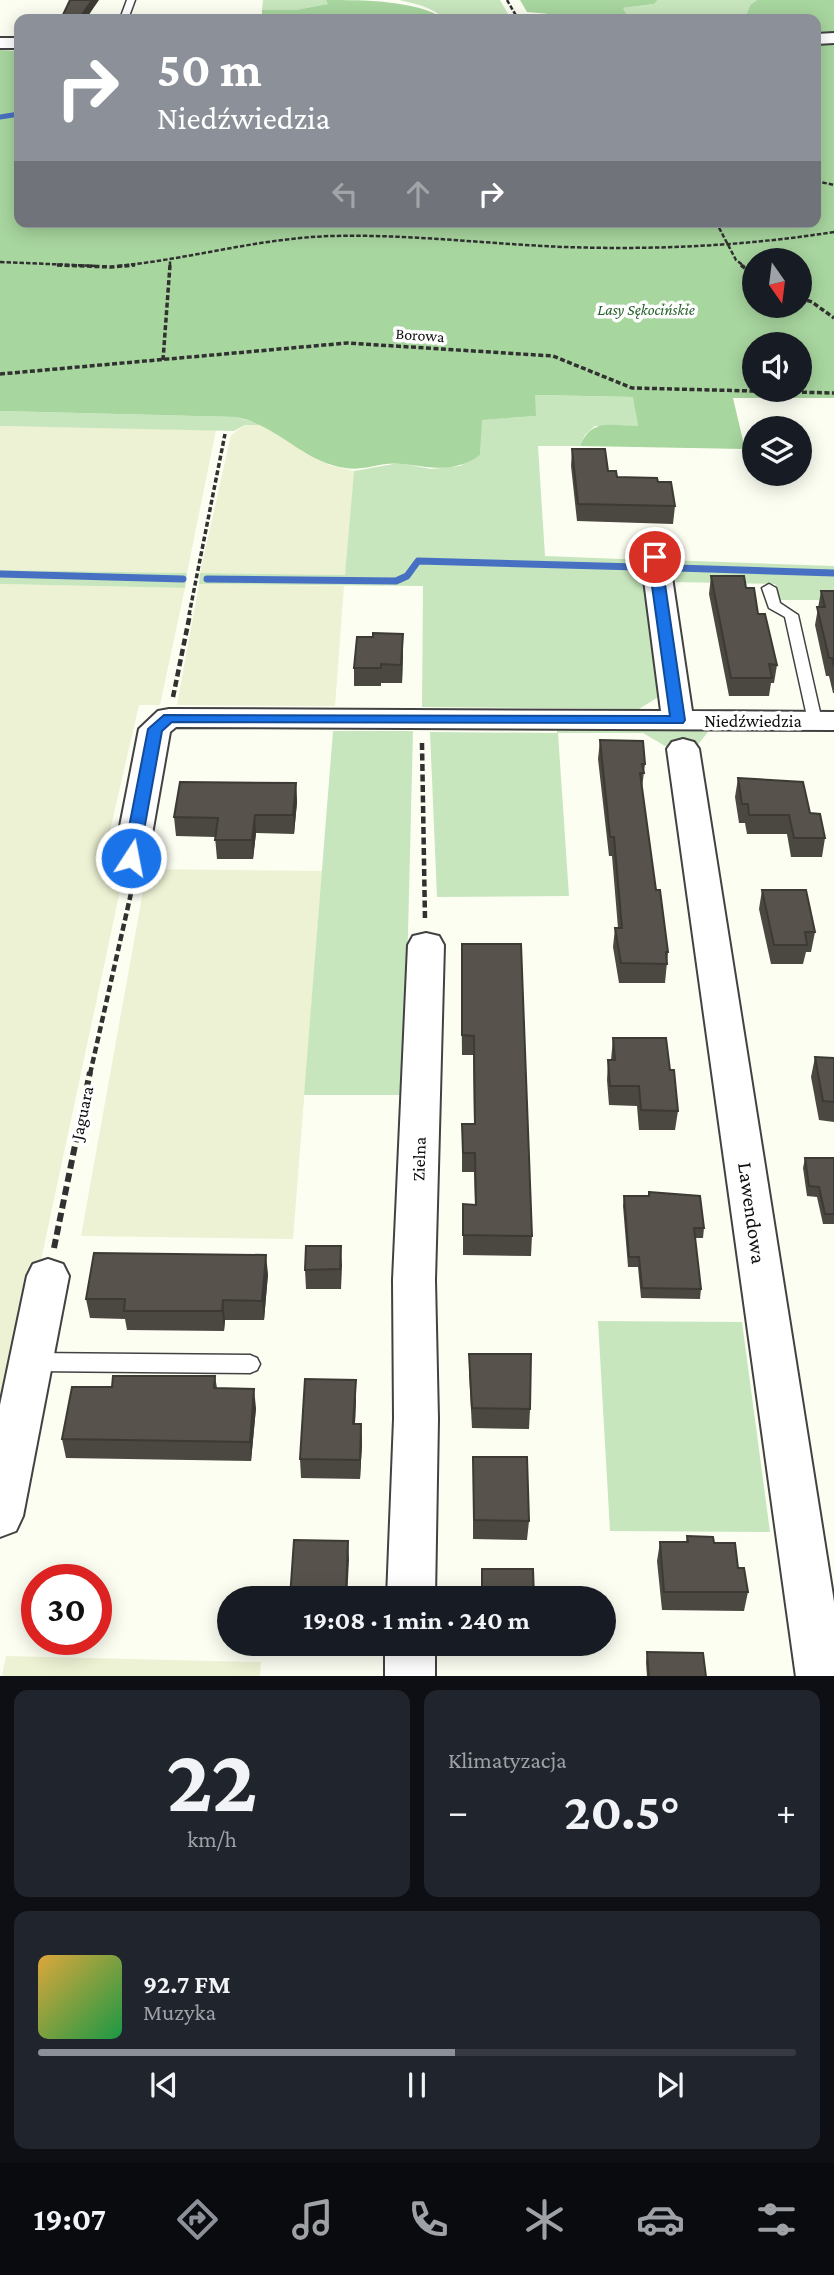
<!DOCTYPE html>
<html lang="pl">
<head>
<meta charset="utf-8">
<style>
  body { margin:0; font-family:"Crimson Pro",serif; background:#20242c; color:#f1f3f6; height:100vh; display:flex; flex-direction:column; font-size:26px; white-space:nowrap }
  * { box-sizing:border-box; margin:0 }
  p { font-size:23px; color:#9ea1a6 }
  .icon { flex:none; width:38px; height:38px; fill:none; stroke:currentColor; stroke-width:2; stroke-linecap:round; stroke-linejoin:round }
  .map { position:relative; height:1676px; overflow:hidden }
  .side { display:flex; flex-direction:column; gap:14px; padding:14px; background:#0d0f14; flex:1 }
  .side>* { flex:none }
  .hud { position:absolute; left:14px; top:14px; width:807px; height:214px; border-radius:14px; box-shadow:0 4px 18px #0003; background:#8c9099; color:#fff; overflow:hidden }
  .needle { width:46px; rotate:166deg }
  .fabs { position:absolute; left:742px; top:248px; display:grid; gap:14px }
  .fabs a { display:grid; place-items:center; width:70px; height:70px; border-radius:50%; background:#171b24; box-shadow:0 4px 18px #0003; font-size:35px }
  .speed { position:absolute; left:21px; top:1564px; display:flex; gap:14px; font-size:35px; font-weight:700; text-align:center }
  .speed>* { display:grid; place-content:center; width:91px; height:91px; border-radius:50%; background:#171b24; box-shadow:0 4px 18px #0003; line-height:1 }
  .speed .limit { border:10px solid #d22; background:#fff; color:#111 }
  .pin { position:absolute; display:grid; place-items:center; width:60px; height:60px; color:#fff; margin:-30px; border:4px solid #fff; border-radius:50%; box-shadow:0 2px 7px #0007 }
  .me { position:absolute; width:77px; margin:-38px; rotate:11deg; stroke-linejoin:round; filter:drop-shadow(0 0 5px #0008) }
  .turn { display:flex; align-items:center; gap:24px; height:147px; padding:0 28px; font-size:32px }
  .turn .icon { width:91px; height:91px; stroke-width:2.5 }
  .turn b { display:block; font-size:49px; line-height:60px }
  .lanes { display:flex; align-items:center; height:66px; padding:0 28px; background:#0003; justify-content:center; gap:35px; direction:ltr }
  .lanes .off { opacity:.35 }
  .big { font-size:52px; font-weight:700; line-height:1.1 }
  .side .widget { flex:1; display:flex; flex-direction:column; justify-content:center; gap:10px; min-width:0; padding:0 24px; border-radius:14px; background:#20242c }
  .side .dial { align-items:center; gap:0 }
  .dial b { font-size:91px; line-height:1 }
  .song { display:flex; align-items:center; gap:21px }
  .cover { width:84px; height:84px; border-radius:10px; background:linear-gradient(135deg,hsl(40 70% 55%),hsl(140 70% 35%)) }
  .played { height:7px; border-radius:4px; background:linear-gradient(90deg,#8c9099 55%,#363941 55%) }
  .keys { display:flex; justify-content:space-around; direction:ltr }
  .heat { display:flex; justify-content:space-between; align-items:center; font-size:38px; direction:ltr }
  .side .tiles { flex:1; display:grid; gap:14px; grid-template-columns:1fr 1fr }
  .widget:last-child { grid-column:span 2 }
  .trip { position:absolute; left:217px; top:1586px; width:399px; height:70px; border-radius:35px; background:#171b24; box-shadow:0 4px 18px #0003; font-weight:700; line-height:70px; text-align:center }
  .menu { display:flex; height:112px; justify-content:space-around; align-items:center; background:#090b0e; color:#9ea1a6 }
  .menu .icon { width:49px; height:49px }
  .menu .current { color:#8c9099 }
  .menu b { font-size:32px; color:#f1f3f6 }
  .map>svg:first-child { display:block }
  .farmland { fill:#edf2d4 }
  .green { fill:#c8e6be }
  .forest { fill:#a8d69f; fill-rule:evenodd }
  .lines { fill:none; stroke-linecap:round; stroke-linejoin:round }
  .stream-far1 { stroke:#4870c2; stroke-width:5 }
  .stream { stroke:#4870c2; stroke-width:7 }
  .service-casing { stroke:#424242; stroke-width:3 }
  .minor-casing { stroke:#424242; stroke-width:4 }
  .path-far3 { stroke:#313131; stroke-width:2.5; stroke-dasharray:4.5 2; stroke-linecap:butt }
  .path-far2 { stroke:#313131; stroke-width:3.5; stroke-dasharray:5 2.5; stroke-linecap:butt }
  .path-far1 { stroke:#313131; stroke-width:4.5; stroke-dasharray:7 3.5; stroke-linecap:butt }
  .path { stroke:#313131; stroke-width:6; stroke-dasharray:9 4.5; stroke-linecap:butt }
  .service { fill:#fff; fill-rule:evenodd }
  .minor { fill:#fff; fill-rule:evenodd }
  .wall { fill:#4b4741 }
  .shaded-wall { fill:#3d3a35 }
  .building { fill:#57534c; stroke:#3d3a35; stroke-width:2 }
  .route { fill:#1a73e8; stroke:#114b97; stroke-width:2 }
  .labels { text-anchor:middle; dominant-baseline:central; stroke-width:7; stroke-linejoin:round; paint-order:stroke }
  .far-park-label { font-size:16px; font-style:italic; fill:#246229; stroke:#fff }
  .far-street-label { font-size:16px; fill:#0f0f0f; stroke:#fff }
  .street-label { font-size:18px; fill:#0f0f0f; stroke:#fff }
  .near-street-label { font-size:21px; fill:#0f0f0f; stroke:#fff }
</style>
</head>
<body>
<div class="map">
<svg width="834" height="1677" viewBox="0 0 834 1677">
  <rect width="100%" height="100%" fill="#fdfef2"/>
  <g class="farmland">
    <polygon points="245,425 264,425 329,465 354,471 346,575 200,573 231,435"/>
    <polygon points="0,426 216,430 187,573 0,570"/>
    <polygon points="0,584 185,588 160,705 139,705 101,870 124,872 0,1452"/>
    <polygon points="199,584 344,586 335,706 177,705"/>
    <polygon points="147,869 322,871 293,1239 81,1236"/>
    <polygon points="6,1656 261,1662 260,1676 2,1676"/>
  </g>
  <g class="green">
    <polygon points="263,0 326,0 329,4 296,10 262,10"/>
    <path d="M 399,0 L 500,0 L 511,19 L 445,19 C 432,7 416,4 399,0 Z"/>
    <polygon points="658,0 757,0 750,5 745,19 579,19 618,16 623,8 654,4"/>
    <polygon points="534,395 634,397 638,426 595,426 585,435 580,446 538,446 545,556 647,560 660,696 639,709 422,707 423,586 199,584 200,573 345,575 354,471 399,463 431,469 460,466 480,455 481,420 535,416"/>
    <polygon points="0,411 236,417 264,425 245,425 234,431 0,426"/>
    <polygon points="666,560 834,566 834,600 780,600 775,584 671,582"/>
    <polygon points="0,570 187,573 185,588 0,584"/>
    <polygon points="557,726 707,726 708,732 696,747 665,746 643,733 558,733 569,896 437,897 430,732 557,733"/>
    <polygon points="333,731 413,731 404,1095 304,1095"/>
    <polygon points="598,1321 742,1322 770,1532 610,1531"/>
  </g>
  <g class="forest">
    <path d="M 326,0 C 363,0 416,0 445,19 L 293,19 L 262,16 L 262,10 L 296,10 L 328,4 Z"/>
    <path d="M 520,0 L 658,0 L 654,4 L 623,8 L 626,14 C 590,24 562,14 527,12 Z"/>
    <polygon points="757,0 834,0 834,34 816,34 816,19 745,19 750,5"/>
    <path d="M 816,43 L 834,43 L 834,398 L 733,398 L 745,449 L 580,446 C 592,417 611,426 638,426 L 633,397 L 535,395 L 536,416 L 482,420 L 480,455 C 453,474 432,467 402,464 C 376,461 364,475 332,465 C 297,454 273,424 236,417 L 0,411 L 0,50 L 19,51 L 19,222 L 816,222 ZM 754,261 L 800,261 L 800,306 L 754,306 ZM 754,345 L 800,345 L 800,390 L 754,390 Z"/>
  </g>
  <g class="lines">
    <polyline class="stream-far1" points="0,117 19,114"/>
    <g class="stream">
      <polyline points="677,568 834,573"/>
      <polyline points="0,574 183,579"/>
      <polyline points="207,579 396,581 407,576 418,561 637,567"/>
    </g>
    <defs>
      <g id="service">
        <polygon points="127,0 135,0 128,19 120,19"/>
        <polygon points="769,584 776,588 780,603 798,615 822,721 820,724 810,724 808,721 785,617 769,608 762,588"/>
        <polygon points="32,1353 250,1355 257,1358 260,1364 257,1370 250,1373 32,1371 25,1368 22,1362 25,1356"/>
      </g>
      <g id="minor">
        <polygon points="834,33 834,43 816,44 816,34"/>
        <rect x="0" y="38" width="19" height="10"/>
        <polygon points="655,549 665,551 669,557 692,711 834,712 834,730 176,727 170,732 148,857 143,865 131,868 119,865 114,857 139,729 158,711 169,709 661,711 641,557 645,551"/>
        <polygon points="683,739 694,742 699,749 834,1602 834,1677 796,1677 667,749 672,742"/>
        <polygon points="426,933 439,936 444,945 435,1280 438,1419 435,1598 387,1598 394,1419 393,1280 408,945 413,936"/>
        <polygon points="48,1259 63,1264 69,1276 23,1516 16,1531 0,1537 0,1405 27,1276 33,1264"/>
        <rect x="385" y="1643" width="50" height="34"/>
      </g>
    </defs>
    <use href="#service" class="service-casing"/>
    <use href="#minor" class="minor-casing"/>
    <g class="path-far3">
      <polyline points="507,0 518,19"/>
      <polyline points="816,181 834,185"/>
      <polyline points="716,222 736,260 744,266"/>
      <polyline points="0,262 96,266"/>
      <path d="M 118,266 C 191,259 259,238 332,236 C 410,234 487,244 565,247 C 656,250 744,246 834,232"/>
      <polyline points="170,266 170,261"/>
    </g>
    <g class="path-far2">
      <polyline points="57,265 111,267 135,265"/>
      <polyline points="741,265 754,275"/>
      <polyline points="800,298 812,302 834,318"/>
      <polyline points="163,360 170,265"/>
      <polyline points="0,374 347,343 553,356 632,388 834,393"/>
      <polyline points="189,615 225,434"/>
    </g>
    <g class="path-far1">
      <polyline points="173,697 190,614"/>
      <polyline points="422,743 425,920"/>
      <polyline points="90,1074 134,880"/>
    </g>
    <polyline class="path" points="54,1248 90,1072"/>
    <use href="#service" class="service"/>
    <use href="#minor" class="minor"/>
  </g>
  <g class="wall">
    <polygon points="572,449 617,477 658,482 675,506 673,524 577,521 571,466"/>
    <polygon points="711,576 746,588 758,614 777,665 774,683 771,683 769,696 729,696 709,594"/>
    <polygon points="821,591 834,591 834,693 833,693 829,676 826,676 815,625"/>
    <polygon points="403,652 402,683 381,683 381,686 354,686 354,668"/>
    <polygon points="600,740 645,764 642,788 656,890 668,952 665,983 619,983 613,947 615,928 618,928 612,856 609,856 598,759"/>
    <polygon points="738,778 810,813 825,838 822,857 791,857 787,834 747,834 745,823 739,823 735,797"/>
    <polygon points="296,783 297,802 294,834 256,833 253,859 217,859 215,837 176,836 174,817"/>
    <polygon points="762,890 815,932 811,952 806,952 803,964 771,964 759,909"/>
    <polygon points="461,963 532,1236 531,1256 463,1255 463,1204 475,1205 474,1172 462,1172 462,1124 474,1124 473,1055 462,1055"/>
    <polygon points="613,1038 670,1070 678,1111 675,1130 639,1130 637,1106 609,1105 607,1080 608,1060 611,1060"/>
    <polygon points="815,1057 834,1058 834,1122 819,1120 811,1077"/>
    <polygon points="805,1158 834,1158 834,1224 823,1224 817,1197 807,1196 803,1168"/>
    <polygon points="649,1192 704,1228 703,1238 695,1238 701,1289 700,1299 641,1298 638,1267 628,1267 623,1206 624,1196 648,1196"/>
    <polygon points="341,1246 341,1289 306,1289 305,1270"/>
    <polygon points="268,1274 264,1320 225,1320 224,1331 127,1330 125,1319 90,1318 86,1299"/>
    <polygon points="469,1354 530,1409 529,1429 472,1428 469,1373"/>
    <polygon points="215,1376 217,1388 256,1408 251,1461 66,1458 62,1439 112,1387"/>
    <polygon points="356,1380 356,1399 355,1424 361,1424 362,1443 360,1479 301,1478 300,1459"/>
    <polygon points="473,1457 529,1521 527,1540 473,1539"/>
    <polygon points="687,1536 714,1543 748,1592 744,1611 662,1610 657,1561 660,1542 686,1542"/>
    <polygon points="288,1643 354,1643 354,1651 289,1650"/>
    <polygon points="473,1643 535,1643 534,1656 473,1656"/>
    <polygon points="647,1652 706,1677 647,1677 646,1662"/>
  </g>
  <g class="shaded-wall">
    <polygon points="92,0 99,0 86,19 79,19"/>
    <polygon points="403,634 403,652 402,683 401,665"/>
    <polygon points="296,783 297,802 294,834 293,815"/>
    <polygon points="255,815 256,833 253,859 252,840"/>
    <polygon points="341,1246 342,1265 341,1289 340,1269"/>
    <polygon points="266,1255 268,1274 264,1320 262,1301"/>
    <polygon points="223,1300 225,1320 224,1331 222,1311"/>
    <polygon points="356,1380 356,1399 354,1443 353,1424"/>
    <polygon points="254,1389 256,1408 251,1461 250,1442"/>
    <polygon points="361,1424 362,1443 360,1479 360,1460"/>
    <polygon points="348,1541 349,1560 347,1598 346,1591"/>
  </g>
  <g class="building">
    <polygon points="70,0 92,0 79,19 61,19"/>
    <polygon points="572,449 605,449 608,471 616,471 617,477 657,478 658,482 671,482 675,506 578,504"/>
    <polygon points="711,576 744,576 746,588 754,588 758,614 765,614 777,665 769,664 772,678 731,678"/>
    <polygon points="821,591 834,591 834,667 832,658 829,658 817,607 825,607"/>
    <polygon points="373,633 403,634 401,665 381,664 381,668 354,668 357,637 373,637"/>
    <polygon points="600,740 643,741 645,764 642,764 644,773 640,773 656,890 660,890 668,952 666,952 667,964 621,963 615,928 622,928 614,837 610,837"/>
    <polygon points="738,778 803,782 810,813 820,814 825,838 794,838 789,815 749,815 748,804 742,804"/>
    <polygon points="180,782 296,783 293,815 255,815 252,840 215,840 218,818 174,817"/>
    <polygon points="762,890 806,890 815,932 805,932 807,945 774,945"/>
    <polygon points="462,944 521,944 532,1236 463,1235 463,1204 476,1205 475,1153 463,1153 462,1124 475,1124 474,1036 462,1035"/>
    <polygon points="613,1038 666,1038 670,1070 674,1070 678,1111 641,1110 639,1086 610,1086 608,1060 615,1060"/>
    <polygon points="815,1057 834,1058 834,1102 823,1101"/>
    <polygon points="805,1158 834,1158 834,1214 825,1214 819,1187 809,1186"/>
    <polygon points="649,1192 700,1196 704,1228 694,1228 701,1289 642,1288 639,1257 629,1257 624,1196 649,1196"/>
    <polygon points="306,1246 341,1246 340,1269 305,1270"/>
    <polygon points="94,1253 266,1255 262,1301 223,1300 222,1311 124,1311 125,1299 86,1299"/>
    <polygon points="469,1354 531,1354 530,1409 472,1408"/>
    <polygon points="113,1376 215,1376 214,1388 254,1389 250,1442 62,1439 72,1387 112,1387"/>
    <polygon points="305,1379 356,1380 353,1424 361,1424 360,1460 300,1459"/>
    <polygon points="473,1457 527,1457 529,1521 474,1520"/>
    <polygon points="687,1536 713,1537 714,1543 735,1543 738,1568 744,1568 748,1592 664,1592 660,1542 688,1542"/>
    <polygon points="294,1540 348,1541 346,1591 354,1591 354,1598 290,1598"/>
    <polygon points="482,1569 533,1569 534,1598 482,1598"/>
    <polygon points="647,1652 703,1653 706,1677 649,1677"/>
  </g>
  <polygon class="route" points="655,553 661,557 685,720 683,723 172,722 162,731 139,858 131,863 123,858 148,729 164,715 670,716 648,557"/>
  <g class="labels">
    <g class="far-park-label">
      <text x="646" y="309">Lasy Sękocińskie</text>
    </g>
    <g class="far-street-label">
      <text transform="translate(420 335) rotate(4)">Borowa</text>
    </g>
    <g class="street-label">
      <text x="753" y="721">Niedźwiedzia</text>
      <text transform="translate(82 1113) rotate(-78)">Jaguara</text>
      <text transform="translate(419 1159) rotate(-88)">Zielna</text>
    </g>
    <g class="near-street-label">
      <text transform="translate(752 1213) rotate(82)">Lawendowa</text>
    </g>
  </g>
</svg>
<div class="fabs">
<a><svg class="needle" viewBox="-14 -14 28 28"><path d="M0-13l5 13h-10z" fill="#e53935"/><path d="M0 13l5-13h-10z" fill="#9ea1a6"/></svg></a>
<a><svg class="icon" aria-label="sound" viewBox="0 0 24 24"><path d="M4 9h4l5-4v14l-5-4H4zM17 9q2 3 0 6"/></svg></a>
<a><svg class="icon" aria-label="layers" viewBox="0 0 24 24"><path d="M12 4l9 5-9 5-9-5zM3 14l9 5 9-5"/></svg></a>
</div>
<div class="speed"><div class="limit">30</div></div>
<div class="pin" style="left:655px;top:557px;background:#d93025"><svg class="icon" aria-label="arrive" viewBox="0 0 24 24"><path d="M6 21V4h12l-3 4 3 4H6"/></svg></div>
<svg class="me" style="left:131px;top:858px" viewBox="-20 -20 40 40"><circle r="17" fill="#1a73e8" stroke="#fff" stroke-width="3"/><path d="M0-11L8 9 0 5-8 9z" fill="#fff"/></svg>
<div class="trip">19:08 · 1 min · 240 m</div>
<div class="hud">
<div class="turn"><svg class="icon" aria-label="right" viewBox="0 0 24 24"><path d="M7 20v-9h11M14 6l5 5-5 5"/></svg><div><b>50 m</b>Niedźwiedzia</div></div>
<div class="lanes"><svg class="icon off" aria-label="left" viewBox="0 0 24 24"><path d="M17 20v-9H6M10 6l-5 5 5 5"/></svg><svg class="icon off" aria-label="ahead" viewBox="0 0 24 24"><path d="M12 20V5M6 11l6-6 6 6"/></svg><svg class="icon" aria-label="right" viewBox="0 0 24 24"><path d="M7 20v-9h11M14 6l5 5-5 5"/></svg></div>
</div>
</div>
<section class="side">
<div class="tiles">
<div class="widget dial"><b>22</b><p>km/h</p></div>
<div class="widget"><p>Klimatyzacja</p>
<div class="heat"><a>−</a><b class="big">20.5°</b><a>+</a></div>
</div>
<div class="widget">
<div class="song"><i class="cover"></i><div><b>92.7 FM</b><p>Muzyka</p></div></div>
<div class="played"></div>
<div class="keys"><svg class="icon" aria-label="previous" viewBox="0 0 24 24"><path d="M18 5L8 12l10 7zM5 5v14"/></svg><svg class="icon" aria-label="pause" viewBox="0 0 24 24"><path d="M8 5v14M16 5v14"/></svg><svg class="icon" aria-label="next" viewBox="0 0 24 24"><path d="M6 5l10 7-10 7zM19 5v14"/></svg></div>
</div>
</div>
</section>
<nav class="menu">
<b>19:07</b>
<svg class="icon current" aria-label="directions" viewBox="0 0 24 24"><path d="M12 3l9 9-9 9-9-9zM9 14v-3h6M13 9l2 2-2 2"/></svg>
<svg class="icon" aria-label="music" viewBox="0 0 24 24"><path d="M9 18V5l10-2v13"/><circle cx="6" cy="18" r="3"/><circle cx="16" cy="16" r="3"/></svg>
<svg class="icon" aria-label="phone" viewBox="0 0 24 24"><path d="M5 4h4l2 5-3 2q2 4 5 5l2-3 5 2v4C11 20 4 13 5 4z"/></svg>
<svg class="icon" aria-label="climate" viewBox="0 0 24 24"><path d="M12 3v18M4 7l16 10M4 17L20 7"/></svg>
<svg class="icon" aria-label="car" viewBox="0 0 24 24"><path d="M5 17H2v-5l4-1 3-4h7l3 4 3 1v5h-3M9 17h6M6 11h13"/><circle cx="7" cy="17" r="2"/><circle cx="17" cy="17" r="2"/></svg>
<svg class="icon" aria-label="filters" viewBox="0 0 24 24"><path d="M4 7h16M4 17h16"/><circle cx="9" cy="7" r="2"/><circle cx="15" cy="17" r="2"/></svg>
</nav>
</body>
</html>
